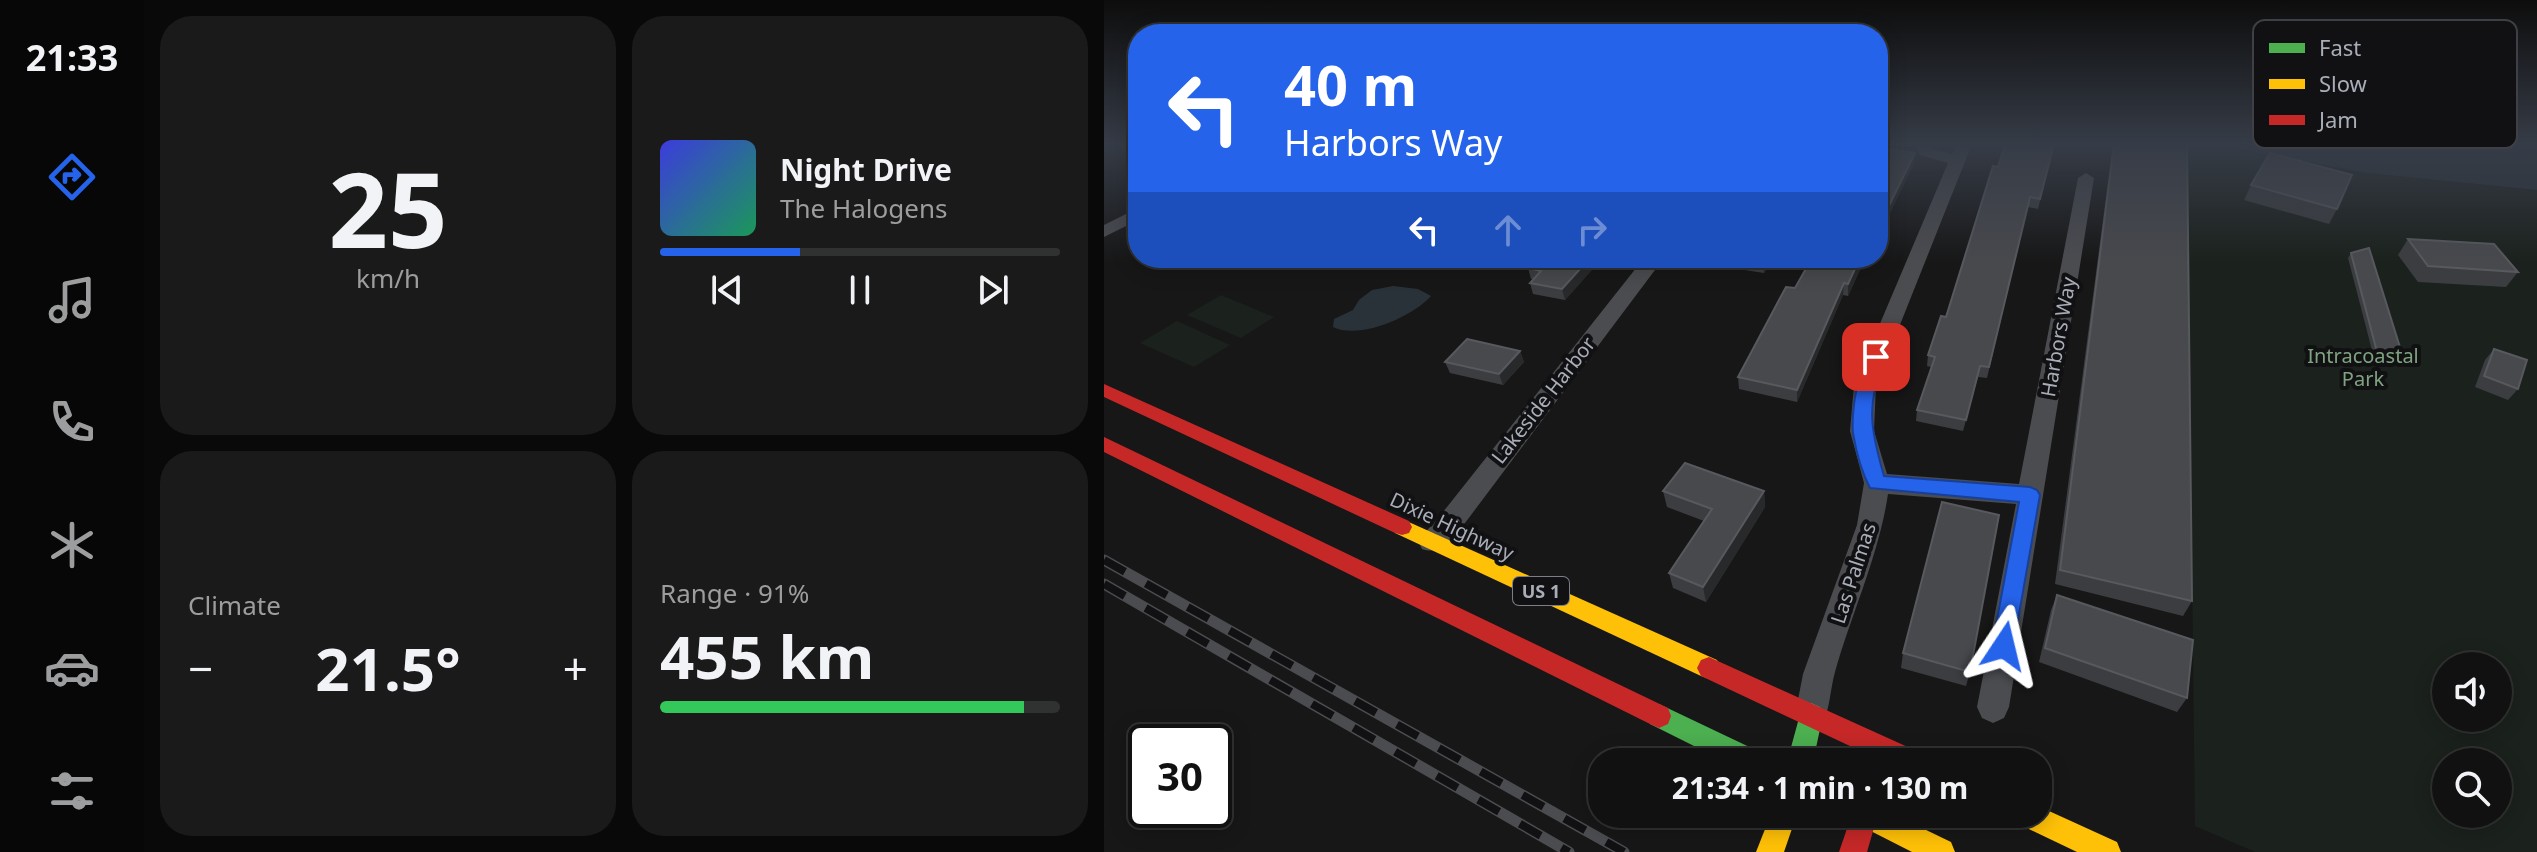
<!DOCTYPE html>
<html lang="en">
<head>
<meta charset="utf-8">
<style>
  body { margin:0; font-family:"Noto Sans",sans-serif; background:#1a1a1a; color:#f1f3f6; height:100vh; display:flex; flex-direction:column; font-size:30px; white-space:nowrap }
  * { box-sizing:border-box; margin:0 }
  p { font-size:26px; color:#9c9d9f }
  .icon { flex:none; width:44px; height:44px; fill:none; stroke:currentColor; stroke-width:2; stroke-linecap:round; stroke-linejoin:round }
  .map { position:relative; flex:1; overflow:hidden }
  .side { display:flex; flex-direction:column; gap:16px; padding:16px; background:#090909; width:960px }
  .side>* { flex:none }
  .banner { position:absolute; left:24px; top:24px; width:760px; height:244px; border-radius:32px; box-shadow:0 4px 20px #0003,0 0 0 2px #303131; background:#2563eb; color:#fff; overflow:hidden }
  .fabs { position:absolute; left:1328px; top:652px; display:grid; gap:16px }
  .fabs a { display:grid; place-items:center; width:80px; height:80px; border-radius:50%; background:#111; box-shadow:0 4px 20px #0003,0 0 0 2px #303131; font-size:40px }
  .speed { position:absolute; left:24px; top:724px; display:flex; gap:16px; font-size:40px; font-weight:700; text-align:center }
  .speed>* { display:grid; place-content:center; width:104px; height:104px; border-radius:50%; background:#111; box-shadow:0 4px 20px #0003,0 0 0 2px #303131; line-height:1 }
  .speed .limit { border:4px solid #111; border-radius:12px; background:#fff; color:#111 }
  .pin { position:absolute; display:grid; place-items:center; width:68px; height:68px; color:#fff; margin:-34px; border-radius:16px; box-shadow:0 4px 12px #0006 }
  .me { position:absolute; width:88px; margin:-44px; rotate:10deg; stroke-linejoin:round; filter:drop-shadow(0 0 6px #0008) }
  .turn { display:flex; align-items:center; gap:28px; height:168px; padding:0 24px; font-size:36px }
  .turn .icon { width:104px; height:104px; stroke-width:2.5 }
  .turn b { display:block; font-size:56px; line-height:68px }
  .lanes { display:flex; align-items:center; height:76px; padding:0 24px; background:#0003; justify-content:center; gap:40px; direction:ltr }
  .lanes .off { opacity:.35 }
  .big { font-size:60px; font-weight:700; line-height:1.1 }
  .side .tile { flex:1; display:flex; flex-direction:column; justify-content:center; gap:12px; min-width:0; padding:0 28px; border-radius:32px; background:#1a1a1a }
  .side .dial { align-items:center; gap:0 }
  .dial b { font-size:104px; line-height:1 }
  .song { display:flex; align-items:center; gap:24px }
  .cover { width:96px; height:96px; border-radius:12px; background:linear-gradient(135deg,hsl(240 70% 55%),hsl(150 70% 35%)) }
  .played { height:8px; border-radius:4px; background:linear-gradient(90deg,#2563eb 35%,#303131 35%) }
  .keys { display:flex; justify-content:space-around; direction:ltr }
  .heat { display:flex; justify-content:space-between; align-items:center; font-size:44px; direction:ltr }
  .charge { height:12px; border-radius:6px; background:linear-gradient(90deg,#34c759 91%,#303131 0) }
  .side .tiles { flex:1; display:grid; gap:16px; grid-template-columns:repeat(2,1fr) }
  .trip { position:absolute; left:484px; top:748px; width:464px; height:80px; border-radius:32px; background:#111; box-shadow:0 4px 20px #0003,0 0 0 2px #303131; font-weight:700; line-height:80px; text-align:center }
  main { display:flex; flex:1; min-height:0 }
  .dock { display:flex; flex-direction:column; width:144px; justify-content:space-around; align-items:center; background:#070707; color:#9c9d9f }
  .dock .icon { width:56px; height:56px }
  .dock .active { color:#2563eb }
  .dock b { font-size:36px; color:#f1f3f6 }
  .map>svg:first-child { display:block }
  .green { fill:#1b211c; fill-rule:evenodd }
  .water { fill:#2a3239 }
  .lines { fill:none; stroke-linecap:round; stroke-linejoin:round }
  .street { fill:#4b4c50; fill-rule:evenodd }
  .fast { fill:#4caf50; fill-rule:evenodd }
  .slow { fill:#ffc107; fill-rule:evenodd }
  .jam { fill:#c62828; fill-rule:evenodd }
  .rail-casing { stroke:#4b4c4f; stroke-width:11 }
  .rail { stroke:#111113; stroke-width:8; stroke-dasharray:24; stroke-linecap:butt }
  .wall { fill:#3c3d40 }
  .shaded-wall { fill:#28292a }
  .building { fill:#48494d; stroke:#57595e; stroke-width:2 }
  .route { fill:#2563eb; stroke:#184099; stroke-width:2 }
  .labels { text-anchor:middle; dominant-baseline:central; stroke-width:8; stroke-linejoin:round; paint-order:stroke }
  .shield { fill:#111113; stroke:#7b7e86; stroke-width:2 }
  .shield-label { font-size:18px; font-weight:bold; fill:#a8adb8 }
  .street-label { font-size:20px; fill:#a8adb8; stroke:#111113 }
  .park-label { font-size:20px; fill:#7fa381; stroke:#111113 }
  .key { fill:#111113; stroke:#3e4045; stroke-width:2 }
  .key-label { font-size:22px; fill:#a8adb8 }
</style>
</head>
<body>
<main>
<nav class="dock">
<b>21:33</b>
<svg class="icon active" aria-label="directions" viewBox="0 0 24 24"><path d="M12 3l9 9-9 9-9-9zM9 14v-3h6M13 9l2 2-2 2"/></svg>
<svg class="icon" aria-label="music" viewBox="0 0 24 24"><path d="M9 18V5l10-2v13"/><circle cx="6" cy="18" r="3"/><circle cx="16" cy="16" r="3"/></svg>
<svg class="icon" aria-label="phone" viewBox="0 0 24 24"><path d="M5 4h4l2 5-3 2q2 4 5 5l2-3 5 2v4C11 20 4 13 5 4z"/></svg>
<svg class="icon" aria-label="climate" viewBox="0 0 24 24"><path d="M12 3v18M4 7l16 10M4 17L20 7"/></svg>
<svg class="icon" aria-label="car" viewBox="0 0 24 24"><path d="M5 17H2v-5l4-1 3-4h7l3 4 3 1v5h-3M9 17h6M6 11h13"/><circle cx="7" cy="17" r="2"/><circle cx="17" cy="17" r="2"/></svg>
<svg class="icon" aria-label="filters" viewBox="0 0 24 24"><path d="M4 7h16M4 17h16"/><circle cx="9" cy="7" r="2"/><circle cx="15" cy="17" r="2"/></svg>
</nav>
<section class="side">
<div class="tiles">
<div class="tile dial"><b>25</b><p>km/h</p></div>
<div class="tile">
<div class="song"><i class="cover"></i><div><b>Night Drive</b><p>The Halogens</p></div></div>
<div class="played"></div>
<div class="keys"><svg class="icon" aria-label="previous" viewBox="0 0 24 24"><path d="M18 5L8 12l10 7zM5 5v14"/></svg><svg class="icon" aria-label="pause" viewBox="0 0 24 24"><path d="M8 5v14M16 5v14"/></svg><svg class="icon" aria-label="next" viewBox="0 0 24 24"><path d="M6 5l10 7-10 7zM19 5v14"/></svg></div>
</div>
<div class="tile"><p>Climate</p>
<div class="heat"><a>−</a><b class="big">21.5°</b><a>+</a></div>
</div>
<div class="tile"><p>Range · 91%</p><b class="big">455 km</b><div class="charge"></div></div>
</div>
</section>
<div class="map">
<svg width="1433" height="852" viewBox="0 0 1433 852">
  <rect width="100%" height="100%" fill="#171717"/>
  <g class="green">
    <path d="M 1083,144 L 1109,144 L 1263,173 L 1433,190 L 1433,852 L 1151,852 L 1091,826 ZM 1342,666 L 1394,666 L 1394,718 L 1342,718 ZM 1342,762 L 1394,762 L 1394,814 L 1342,814 Z"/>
    <polygon points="117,295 170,317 137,338 83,315"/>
    <polygon points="73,321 126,345 90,367 36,343"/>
  </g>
  <g class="water">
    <polygon points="1109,144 1433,144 1433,190 1263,173"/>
    <path d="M 289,286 L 314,289 L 327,296 C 308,317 256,340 229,327 L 230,319 L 249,310 L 255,300 L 268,290 Z"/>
  </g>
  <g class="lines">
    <g class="street">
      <path d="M 812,144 L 828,144 L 829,149 L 848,154 L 852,144 L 868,144 L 772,385 L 770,431 L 783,474 L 915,484 L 974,178 L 982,173 L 990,178 L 905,707 L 900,718 L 889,723 L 878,718 L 873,707 L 912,504 L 784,494 C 775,555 748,612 731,672 C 726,690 726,709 718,726 L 707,731 L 696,726 L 691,715 L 699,674 L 753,525 L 760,483 L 746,431 L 750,385 L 844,163 L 816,155 Z"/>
      <polygon points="34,208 34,220 0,237 0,225"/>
      <path d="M 540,258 L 560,258 L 361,523 C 349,537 339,556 318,549 L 314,541 L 343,507 Z"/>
    </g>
    <g class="fast">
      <polygon points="707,703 716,707 719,715 709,762 683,762 698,707"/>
      <polygon points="555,704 658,753 662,762 622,762 546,724 543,716 546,708"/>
    </g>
    <g class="slow">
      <polygon points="298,519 613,660 617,668 613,676 605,679 597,676 291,533 288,527 291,521"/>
      <polygon points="934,806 1013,842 1017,852 973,852 912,823 908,814 934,814"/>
      <polygon points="667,814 693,814 680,852 652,852"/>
      <polygon points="747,814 789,814 847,842 851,852 808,852 751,823"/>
    </g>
    <g class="jam">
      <polygon points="0,384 305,521 308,527 305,533 298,535 291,533 0,397"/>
      <polygon points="0,437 564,708 567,716 564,724 555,728 546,724 0,452"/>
      <polygon points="605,657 817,753 821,762 780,762 597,676 593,668 597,660"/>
      <polygon points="748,814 774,814 763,852 735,852"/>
    </g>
    <defs>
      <g id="rail">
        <polyline points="0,560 520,852"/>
        <polyline points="0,584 465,852"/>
      </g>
    </defs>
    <use href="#rail" class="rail-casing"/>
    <use href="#rail" class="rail"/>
  </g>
  <g class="wall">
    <polygon points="950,144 934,209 924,207 883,378 874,377 859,431 812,421 813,410 827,367 823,366 824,355 842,317"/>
    <polygon points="1009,144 1083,144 1088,601 1079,616 951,584"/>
    <polygon points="1147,185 1233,209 1225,224 1140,200"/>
    <polygon points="1304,239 1414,272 1402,287 1314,282 1294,255"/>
    <polygon points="1247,253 1299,357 1295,362 1270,358 1244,258"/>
    <polygon points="433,258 491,258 493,264 461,300 429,294 426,283 429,279 427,279 424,268"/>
    <polygon points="626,258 670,258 660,273 634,269 633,259"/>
    <polygon points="708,258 765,258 763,261 760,261 744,296 739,295 693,402 635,389 634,377 691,288"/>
    <polygon points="1390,349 1414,389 1404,400 1371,387 1381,360"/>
    <polygon points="416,351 420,362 399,385 346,373 341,362"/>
    <polygon points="559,491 660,491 661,507 602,602 569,588 565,573 600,521 563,507"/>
    <polygon points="953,595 1083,698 1073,712 935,662 947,610"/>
    <polygon points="799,653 866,672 862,686 797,668"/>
  </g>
  <g class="shaded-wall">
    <polygon points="811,153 810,164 774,238 774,228"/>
    <polygon points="486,258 491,258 493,264 461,300 458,289"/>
    <polygon points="662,258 670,258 660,273 659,262"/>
    <polygon points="756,258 760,258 760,261 744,296 744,284"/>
    <polygon points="740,283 739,295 693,402 693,390"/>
    <polygon points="416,351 420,362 399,385 395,374"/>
    <polygon points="660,491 661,507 602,602 599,587"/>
  </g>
  <g class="building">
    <polygon points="774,144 779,144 779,148 811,153 774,228"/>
    <polygon points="901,144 950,144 936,199 926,197 885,367 876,366 862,420 813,410 831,357 824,355 837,316 842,317 889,166 894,167"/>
    <polygon points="1010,144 1083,144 1088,601 956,570"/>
    <polygon points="1166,153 1248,175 1233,209 1147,185"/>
    <polygon points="1304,239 1390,244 1414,272 1324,266"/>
    <polygon points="1265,248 1299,357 1273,352 1247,253"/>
    <polygon points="433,258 486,258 458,289 426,283 437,271 424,268"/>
    <polygon points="640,258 662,258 659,262"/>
    <polygon points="708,258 756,258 744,284 740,283 693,390 634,377 682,287 691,288"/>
    <polygon points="363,339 416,351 395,374 341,362"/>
    <polygon points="1390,349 1423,360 1414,389 1380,376"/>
    <polygon points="581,463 660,491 599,587 565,573 608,509 559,491"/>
    <polygon points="838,502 895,515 866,672 799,653"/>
    <polygon points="953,595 1089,640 1083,698 941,648"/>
  </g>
  <linearGradient id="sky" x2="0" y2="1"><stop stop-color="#0d0d0d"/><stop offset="0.55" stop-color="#363c47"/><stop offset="1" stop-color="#363c47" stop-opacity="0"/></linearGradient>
  <rect width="1433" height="263" fill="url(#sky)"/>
  <path class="route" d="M 772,352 L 781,357 C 762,405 766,428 780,476 L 926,487 L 933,490 L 936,495 L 908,654 L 900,657 L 891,654 L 888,646 L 915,502 L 766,488 C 758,473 752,451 749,433 C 747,416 753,358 772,352 Z"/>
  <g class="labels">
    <rect class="shield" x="409" y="577" width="56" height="28" rx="6"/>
    <g class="shield-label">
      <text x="437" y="591">US 1</text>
    </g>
    <g class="street-label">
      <text transform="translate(954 337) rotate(-80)">Harbors Way</text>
      <text transform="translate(439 400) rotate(-52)">Lakeside Harbor</text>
      <text transform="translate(348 526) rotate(25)">Dixie Highway</text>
      <text transform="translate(749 573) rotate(-72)">Las Palmas</text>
    </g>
    <g class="park-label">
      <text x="1259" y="355">Intracoastal<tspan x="1259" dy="23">Park</tspan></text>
    </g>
  </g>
  <rect x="1149" y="20" width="264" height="128" rx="12" class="key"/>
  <rect x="1165" y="43" width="36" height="10" fill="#4caf50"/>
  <rect x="1165" y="79" width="36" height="10" fill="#ffc107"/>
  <rect x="1165" y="115" width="36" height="10" fill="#c62828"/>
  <g class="key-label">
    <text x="1215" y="56">Fast</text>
    <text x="1215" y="92">Slow</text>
    <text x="1215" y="128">Jam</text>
  </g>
</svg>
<div class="fabs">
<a><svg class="icon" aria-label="sound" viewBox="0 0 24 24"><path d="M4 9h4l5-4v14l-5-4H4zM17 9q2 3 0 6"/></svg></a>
<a><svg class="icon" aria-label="search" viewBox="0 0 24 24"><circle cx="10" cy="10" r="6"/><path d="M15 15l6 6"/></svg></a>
</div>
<div class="speed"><div class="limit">30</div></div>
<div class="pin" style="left:772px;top:357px;background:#d93025"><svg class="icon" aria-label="arrive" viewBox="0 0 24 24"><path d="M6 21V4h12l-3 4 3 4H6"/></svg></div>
<svg class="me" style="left:900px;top:646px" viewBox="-20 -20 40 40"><path d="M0-17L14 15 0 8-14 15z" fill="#2563eb" stroke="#fff" stroke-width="4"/></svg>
<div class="trip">21:34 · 1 min · 130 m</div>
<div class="banner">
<div class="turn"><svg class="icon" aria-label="left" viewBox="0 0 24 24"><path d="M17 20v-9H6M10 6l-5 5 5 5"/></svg><div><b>40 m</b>Harbors Way</div></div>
<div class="lanes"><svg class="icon" aria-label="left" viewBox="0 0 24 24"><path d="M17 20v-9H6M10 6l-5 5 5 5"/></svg><svg class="icon off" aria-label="ahead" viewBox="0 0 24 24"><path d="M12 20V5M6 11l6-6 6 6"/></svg><svg class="icon off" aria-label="right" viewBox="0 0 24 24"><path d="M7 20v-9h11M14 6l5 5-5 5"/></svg></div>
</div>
</div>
</main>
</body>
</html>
